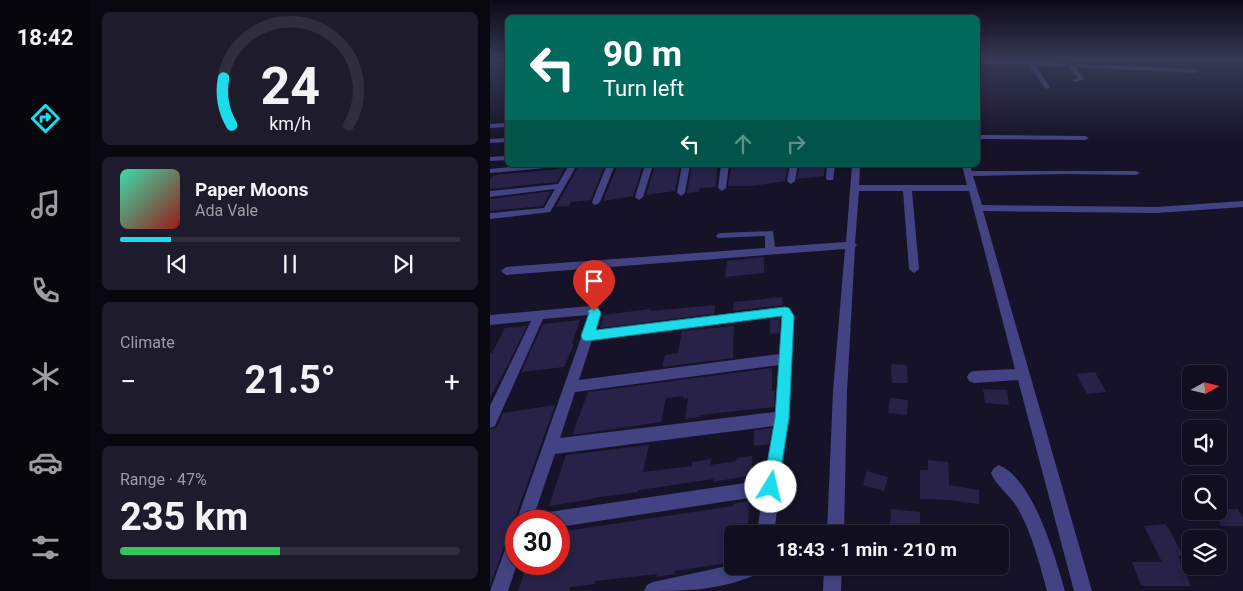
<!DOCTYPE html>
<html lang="en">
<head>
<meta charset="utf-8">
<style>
  body { margin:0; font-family:Roboto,sans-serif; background:#1e1c2c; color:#f1f3f6; height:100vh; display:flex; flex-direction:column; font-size:19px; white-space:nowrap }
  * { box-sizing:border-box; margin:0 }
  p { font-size:16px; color:#9c9ca4 }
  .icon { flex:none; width:28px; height:28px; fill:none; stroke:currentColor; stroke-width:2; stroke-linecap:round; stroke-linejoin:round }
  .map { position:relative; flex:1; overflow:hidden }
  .details { display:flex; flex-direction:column; gap:12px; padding:12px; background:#090811; width:400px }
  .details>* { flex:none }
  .guide { position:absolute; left:15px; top:15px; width:475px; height:152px; border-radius:8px; box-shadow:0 2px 8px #0003,0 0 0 1px #302e3d; background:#00695c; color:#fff; overflow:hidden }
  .needle { width:32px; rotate:82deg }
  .buttons { position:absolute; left:692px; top:365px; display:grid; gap:10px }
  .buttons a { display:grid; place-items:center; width:45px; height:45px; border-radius:8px; background:#100e1f; box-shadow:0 2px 8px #0003,0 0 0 1px #302e3d; font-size:25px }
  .speed { position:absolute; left:15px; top:510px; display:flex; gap:10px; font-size:25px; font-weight:700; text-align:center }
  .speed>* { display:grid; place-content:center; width:65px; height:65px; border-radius:50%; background:#100e1f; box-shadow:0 2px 8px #0003,0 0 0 1px #302e3d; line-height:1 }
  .speed .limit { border:8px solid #d22; background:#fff; color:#111 }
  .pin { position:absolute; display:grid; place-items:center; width:42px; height:42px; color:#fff; margin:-51px -21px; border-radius:50% 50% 50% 0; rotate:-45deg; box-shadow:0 0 5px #0007 }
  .pin .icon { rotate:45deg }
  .me { position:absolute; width:55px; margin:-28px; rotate:9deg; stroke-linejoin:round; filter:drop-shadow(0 0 4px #0008) }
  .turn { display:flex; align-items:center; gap:18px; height:105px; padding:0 15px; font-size:22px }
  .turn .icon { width:65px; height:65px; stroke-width:2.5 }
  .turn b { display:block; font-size:35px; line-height:42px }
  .lanes { display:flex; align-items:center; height:48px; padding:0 15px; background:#0003; justify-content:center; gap:25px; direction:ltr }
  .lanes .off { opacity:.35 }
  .big { font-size:38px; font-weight:700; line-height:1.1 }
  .details .widget { flex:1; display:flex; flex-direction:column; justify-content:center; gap:8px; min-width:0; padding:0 18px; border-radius:8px; background:#1e1c2c }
  .details .dial { align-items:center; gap:0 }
  .dial svg { height:130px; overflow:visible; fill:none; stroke:#302e3d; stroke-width:7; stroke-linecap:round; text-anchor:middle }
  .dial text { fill:#f1f3f6; stroke:none }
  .song { display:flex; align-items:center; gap:15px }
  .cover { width:60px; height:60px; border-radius:8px; background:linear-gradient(135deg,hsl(160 70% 55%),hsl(0 70% 35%)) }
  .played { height:5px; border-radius:2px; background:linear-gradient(90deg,#1cdbeb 15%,#302e3d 15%) }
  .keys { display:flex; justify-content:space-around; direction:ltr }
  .heat { display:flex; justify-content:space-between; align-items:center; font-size:28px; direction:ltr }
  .charge { height:8px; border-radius:4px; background:linear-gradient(90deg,#34c759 47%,#302e3d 0) }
  .trip { position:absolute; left:234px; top:525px; width:285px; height:50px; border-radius:8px; background:#100e1f; box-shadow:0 2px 8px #0003,0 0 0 1px #302e3d; font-weight:700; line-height:50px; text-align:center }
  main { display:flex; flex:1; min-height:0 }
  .tabs { display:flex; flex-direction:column; width:90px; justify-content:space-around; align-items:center; background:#06060c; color:#9c9ca4 }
  .tabs .icon { width:35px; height:35px }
  .tabs .selected { color:#1cdbeb }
  .tabs b { font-size:22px; color:#f1f3f6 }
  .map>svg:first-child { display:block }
  .building { fill:#282148 }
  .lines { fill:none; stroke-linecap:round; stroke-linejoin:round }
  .street { fill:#434383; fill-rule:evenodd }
  .route { fill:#1cdbeb; stroke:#128e99 }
</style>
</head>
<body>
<main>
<nav class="tabs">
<b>18:42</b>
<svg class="icon selected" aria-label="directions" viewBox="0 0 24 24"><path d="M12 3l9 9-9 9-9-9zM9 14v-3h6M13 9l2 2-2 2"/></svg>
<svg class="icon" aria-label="music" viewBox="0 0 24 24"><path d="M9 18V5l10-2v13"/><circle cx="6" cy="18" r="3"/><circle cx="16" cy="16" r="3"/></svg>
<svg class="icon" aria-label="phone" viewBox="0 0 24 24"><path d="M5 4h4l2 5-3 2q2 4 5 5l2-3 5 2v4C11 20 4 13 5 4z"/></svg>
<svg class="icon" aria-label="climate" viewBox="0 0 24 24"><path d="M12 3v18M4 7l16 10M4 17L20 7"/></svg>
<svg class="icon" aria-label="car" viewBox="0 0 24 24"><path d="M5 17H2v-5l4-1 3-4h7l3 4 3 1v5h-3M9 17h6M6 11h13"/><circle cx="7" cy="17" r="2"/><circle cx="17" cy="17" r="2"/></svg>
<svg class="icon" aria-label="filters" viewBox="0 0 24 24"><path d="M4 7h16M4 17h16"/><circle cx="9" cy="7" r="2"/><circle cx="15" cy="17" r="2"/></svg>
</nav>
<section class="details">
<div class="widget dial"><svg viewBox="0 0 100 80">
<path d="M14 69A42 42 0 1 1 86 69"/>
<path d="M14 69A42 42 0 0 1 9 40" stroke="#1cdbeb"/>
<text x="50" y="56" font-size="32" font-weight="700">24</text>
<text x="50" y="72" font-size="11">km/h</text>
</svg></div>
<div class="widget">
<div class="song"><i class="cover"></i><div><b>Paper Moons</b><p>Ada Vale</p></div></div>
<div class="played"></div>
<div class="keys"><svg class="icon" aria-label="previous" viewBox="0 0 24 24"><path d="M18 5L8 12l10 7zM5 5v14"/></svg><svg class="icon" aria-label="pause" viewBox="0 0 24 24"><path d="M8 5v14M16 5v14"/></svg><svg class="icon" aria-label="next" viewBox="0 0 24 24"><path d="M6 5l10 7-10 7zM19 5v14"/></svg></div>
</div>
<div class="widget"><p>Climate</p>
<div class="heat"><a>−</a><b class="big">21.5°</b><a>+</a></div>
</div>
<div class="widget"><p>Range · 47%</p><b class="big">235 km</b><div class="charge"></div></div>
</section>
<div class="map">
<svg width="753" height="591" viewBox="0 0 753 591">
  <rect width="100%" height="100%" fill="#161329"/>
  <g class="building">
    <polygon points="89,165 112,165 111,167 114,167 101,200 81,202 79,206 66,207"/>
    <polygon points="153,165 143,196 113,201 127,166"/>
    <polygon points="165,165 190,165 185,191 156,195"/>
    <polygon points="202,165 227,166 226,187 210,188 209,192 197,193"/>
    <polygon points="254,165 296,165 298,167 295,181 262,186 238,186 241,166"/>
    <polygon points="335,165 334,176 307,179 310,166"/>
    <polygon points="73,166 76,166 67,182 0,189 0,179 4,175 68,169"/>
    <polygon points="61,191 53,206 0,211 0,199"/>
    <polygon points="274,257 274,273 235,277 237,261"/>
    <polygon points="292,297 293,305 243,311 244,302"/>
    <polygon points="225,305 224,314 110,328 114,315 160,309 160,311"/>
    <polygon points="290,318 289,333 280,334 280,319"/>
    <polygon points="90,320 82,344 84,344 74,367 31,372 53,324"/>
    <polygon points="37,326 13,374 0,397 0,353 2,353 15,328"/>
    <polygon points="244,326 243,358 172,367 175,355 188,353 192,331"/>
    <polygon points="401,364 417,365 418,383 402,383"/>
    <polygon points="282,368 282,391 285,391 284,407 210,415 210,417 195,419 198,398 193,399 194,396 176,398 171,422 82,435 98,392"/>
    <polygon points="605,372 616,392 597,394 586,374"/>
    <polygon points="493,389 517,390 519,405 495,403"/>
    <polygon points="400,398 418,400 417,415 398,413"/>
    <polygon points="65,405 24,521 26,524 23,532 18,535 0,586 0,430 7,427 13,413"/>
    <polygon points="282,428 279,444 264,446 264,430"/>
    <polygon points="159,445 153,472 202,466 202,462 221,459 220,465 246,461 247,458 262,456 262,475 223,482 224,479 149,490 148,492 103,498 103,499 59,506 76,455"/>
    <polygon points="438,460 458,462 459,485 489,490 489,504 460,500 430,499 430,470 438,470"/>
    <polygon points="377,471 398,477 394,491 373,485"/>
    <polygon points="259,501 258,524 242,526 242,562 185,571 185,574 166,577 167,574 105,581 105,584 80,587 79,591 28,591 37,564 69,564 69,532 243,506 243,504"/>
    <polygon points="401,509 430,512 430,534 399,534"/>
    <polygon points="729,509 748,509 753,518 753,526 731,526 723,511 729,511"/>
    <polygon points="676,524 693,555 688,556 701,586 651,586 642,562 672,562 654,526"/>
  </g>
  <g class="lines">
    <g class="street">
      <polygon points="488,60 705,69 708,71 705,73 585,67 595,79 585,82 582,80 588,78 579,67 545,65 560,87 557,89 555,88 539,65 488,63"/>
      <polygon points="18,123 18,127 0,128 0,124"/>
      <polygon points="488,135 595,136 599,138 595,140 488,139"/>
      <polygon points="18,138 18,142 0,143 0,139"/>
      <polygon points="18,156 18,160 0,161 0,157"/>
      <polygon points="40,165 72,165 68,167 0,173 0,169"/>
      <polygon points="79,165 87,165 60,212 0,219 0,213 54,208 65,189 0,197 0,191 68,184"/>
      <polygon points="117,165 125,165 110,202 106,205 103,204 102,202"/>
      <polygon points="155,165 163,165 153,197 149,200 145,197"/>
      <polygon points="192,165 200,165 195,193 191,196 187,193"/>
      <polygon points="231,165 239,165 236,188 232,191 228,188"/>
      <polygon points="300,165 308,165 305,181 301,184 297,181"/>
      <polygon points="337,165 345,165 343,180 337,180 336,178"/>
      <polygon points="362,165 370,165 369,185 477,185 472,165 480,165 482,171 646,171 650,173 646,175 574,174 483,176 492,205 667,207 753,201 753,207 667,213 493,211 602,591 584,591 528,380 484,383 479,381 477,377 479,373 484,371 525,369 479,191 422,191 429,269 424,273 419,269 413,191 369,191 365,243 367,245 365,247 357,391 354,534 337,534 343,391 355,249 16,275 11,271 16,267 275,248 275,236 228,238 226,236 228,234 231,233 283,231 285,247 356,242"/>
      <path d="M 100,306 L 109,310 L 111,313 L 105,330 L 292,307 L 299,308 L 304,316 L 299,418 L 284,534 L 267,534 L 272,496 L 69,527 L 69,521 L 44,521 L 46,515 L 52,513 L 275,480 L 284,426 L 65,454 L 42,521 L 26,522 L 99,315 L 53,319 L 5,426 L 0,428 L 0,406 L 41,321 L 0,325 L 0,315 ZM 292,316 L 290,354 L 89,380 L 102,340 ZM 289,365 L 285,412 L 70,438 L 85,392 Z"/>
      <path d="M 509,465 C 544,480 565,557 575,591 L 557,591 C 549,562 542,533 527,507 C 520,495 506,486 501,473 L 504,468 Z"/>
      <polygon points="26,533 27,564 18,591 0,591 20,536"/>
      <path d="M 242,565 L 274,566 L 271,572 C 234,591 194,591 154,591 L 157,585 L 163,582 Z"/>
      <polygon points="334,566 352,566 351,591 333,591"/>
    </g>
  </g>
  <linearGradient id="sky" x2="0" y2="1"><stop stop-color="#0c0a17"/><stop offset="0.42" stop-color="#363954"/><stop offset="1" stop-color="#363954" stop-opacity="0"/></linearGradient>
  <rect width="753" height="142" fill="url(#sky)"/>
  <polygon class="route" points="104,307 108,308 111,313 106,330 295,307 299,308 304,316 299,418 287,493 281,495 276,493 273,487 285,418 292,316 97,341 93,340 91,336 99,313 98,311"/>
</svg>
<div class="buttons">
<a><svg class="needle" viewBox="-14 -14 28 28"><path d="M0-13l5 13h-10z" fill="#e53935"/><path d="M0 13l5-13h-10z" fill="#9c9ca4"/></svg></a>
<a><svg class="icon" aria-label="sound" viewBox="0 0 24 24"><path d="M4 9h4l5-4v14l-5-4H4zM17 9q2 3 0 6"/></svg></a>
<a><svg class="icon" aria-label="search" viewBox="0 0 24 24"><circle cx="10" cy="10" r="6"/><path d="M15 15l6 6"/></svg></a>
<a><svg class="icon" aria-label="layers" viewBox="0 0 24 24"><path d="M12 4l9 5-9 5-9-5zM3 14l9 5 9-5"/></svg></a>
</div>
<div class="speed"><div class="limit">30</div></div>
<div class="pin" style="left:104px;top:311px;background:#d93025"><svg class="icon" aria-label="arrive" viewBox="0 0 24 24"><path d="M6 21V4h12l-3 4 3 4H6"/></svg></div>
<svg class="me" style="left:281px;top:487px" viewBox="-20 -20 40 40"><circle r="19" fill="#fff"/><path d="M0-13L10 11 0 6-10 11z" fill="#1cdbeb"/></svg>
<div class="trip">18:43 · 1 min · 210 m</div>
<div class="guide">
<div class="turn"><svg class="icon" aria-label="left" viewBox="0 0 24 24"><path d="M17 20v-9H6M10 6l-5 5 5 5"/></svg><div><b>90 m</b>Turn left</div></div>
<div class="lanes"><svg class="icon" aria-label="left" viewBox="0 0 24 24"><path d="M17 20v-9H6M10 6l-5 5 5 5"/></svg><svg class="icon off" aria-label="ahead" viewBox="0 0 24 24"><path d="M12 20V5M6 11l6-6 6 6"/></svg><svg class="icon off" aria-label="right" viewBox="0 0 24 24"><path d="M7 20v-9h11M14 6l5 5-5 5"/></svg></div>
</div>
</div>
</main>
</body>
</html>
